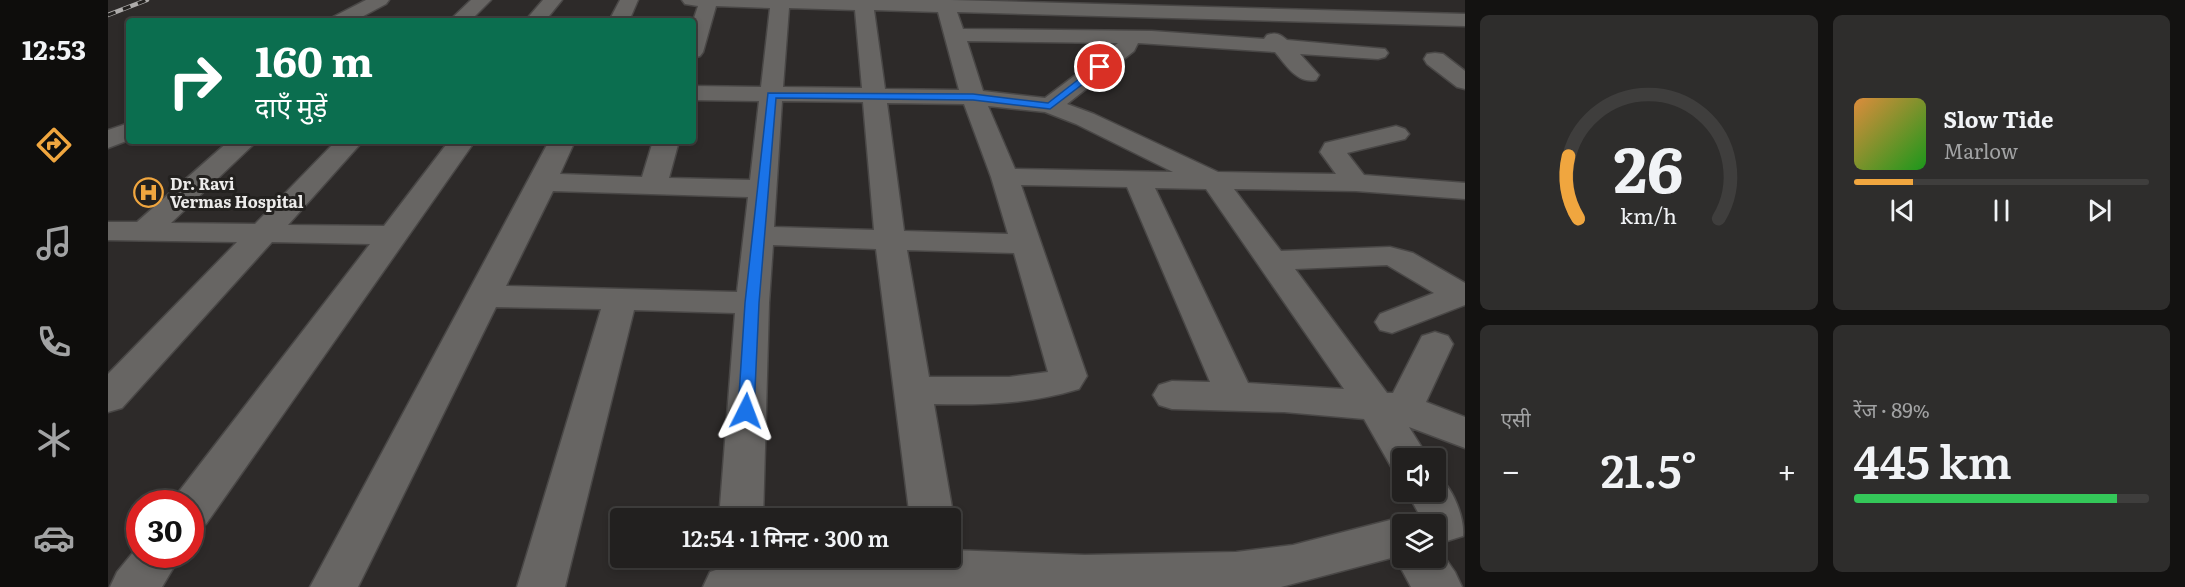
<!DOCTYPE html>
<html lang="hi">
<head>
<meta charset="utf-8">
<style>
  body { margin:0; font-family:Literata,"Noto Sans Devanagari",serif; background:#2e2d2c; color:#f1f3f6; height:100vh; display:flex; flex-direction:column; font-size:22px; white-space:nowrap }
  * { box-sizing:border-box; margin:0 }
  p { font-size:20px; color:#a2a3a4 }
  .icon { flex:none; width:33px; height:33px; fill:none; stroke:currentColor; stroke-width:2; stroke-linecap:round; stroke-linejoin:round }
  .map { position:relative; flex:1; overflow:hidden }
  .drawer { display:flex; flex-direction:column; gap:15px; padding:15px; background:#131211; width:720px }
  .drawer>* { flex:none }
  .hud { position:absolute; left:18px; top:18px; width:570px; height:126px; border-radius:6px; box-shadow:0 3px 9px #0003,0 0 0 2px #3f3e3d; background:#0b6e4f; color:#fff; overflow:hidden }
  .controls { position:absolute; left:1284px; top:448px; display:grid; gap:12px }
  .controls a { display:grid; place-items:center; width:54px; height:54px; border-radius:6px; background:#22201f; box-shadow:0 3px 9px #0003,0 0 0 2px #3f3e3d; font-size:30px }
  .speed { position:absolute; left:18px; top:490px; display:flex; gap:12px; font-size:30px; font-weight:700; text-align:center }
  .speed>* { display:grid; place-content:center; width:78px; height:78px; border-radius:50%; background:#22201f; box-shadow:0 3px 9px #0003,0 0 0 2px #3f3e3d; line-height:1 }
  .speed .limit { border:9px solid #d22; background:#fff; color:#111 }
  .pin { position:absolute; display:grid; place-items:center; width:51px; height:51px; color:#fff; margin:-26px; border:3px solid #fff; border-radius:50%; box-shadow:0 2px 6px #0007 }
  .me { position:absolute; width:66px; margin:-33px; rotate:3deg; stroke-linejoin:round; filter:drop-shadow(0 0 4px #0008) }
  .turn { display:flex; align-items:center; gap:21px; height:126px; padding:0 30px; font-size:27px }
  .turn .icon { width:78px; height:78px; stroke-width:2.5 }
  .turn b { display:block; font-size:42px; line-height:51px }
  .big { font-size:45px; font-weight:600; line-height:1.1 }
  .drawer .card { flex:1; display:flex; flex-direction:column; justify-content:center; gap:9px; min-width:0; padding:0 21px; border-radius:9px; background:#2e2d2c }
  .drawer .dial { align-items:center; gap:0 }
  .dial svg { height:156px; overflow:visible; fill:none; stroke:#3f3e3d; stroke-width:7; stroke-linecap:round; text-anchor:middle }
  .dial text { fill:#f1f3f6; stroke:none }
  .song { display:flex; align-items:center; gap:18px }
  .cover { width:72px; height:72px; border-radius:9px; background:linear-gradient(135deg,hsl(30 70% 55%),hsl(120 70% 35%)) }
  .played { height:6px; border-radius:3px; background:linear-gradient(90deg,#f0a63f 20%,#3f3e3d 20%) }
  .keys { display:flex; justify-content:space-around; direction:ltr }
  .heat { display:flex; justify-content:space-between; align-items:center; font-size:33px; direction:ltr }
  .charge { height:9px; border-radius:4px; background:linear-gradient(90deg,#34c759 89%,#3f3e3d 0) }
  .drawer .tiles { flex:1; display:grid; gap:15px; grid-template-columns:repeat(2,1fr) }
  .trip { position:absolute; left:502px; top:508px; width:351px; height:60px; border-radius:6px; background:#22201f; box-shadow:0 3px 9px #0003,0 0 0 2px #3f3e3d; font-weight:600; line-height:60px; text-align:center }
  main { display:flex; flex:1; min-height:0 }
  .tabs { display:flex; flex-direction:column; width:108px; justify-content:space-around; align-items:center; background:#0e0d0c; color:#a2a3a4 }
  .tabs .icon { width:42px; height:42px }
  .tabs .active { color:#f0a63f }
  .tabs b { font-size:27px; color:#f1f3f6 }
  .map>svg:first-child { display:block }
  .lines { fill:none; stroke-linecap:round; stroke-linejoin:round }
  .minor-casing { stroke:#494746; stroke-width:3 }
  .minor { fill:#676563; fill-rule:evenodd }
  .rail-casing { stroke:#aeacab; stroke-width:4.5 }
  .rail { stroke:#23211f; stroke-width:3; stroke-dasharray:8; stroke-linecap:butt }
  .route { fill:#1a73e8; stroke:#114b97; stroke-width:1.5 }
  .labels { text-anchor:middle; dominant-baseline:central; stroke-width:6; stroke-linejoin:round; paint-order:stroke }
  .poi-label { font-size:16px; font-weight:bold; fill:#ecebea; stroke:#23211f; text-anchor:start }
</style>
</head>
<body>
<main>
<nav class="tabs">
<b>12:53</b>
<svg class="icon active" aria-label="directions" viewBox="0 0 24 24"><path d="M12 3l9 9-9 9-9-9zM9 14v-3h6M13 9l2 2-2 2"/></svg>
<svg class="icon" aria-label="music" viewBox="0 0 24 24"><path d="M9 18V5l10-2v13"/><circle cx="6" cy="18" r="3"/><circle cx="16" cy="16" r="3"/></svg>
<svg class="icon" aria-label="phone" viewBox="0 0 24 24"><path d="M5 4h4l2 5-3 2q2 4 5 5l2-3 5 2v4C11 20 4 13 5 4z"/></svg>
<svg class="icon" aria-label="climate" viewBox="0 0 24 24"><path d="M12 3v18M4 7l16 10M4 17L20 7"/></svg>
<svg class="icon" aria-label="car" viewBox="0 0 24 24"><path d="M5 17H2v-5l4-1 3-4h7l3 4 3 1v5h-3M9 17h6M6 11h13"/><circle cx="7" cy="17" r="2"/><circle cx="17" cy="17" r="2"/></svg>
</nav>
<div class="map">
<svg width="1357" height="587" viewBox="0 0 1357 587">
  <rect width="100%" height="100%" fill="#2d2a29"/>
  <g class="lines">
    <defs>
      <g id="minor">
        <polygon points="258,0 281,0 278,4 246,21 222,21 225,17"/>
        <polygon points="363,0 383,0 362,21 341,21"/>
        <polygon points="435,0 454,0 437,21 417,21"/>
        <polygon points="512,0 530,0 521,21 501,21"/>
        <path d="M 574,0 L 843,0 L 1357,14 L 1357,26 L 849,12 L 855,29 L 1044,31 L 1156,39 L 1159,35 C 1168,32 1172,34 1179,40 L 1277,49 L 1280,53 L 1277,57 L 1270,59 L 1192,54 L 1211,75 L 1208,80 C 1189,84 1178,65 1167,52 L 1030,43 L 1026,51 L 959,104 L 986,114 L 1110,172 L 1228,174 L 1212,152 L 1217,143 L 1288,126 L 1297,129 L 1301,134 L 1297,139 L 1239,153 L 1256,175 L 1357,183 L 1357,199 L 1248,191 L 1126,189 L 1173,251 L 1282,247 L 1305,253 L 1357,283 L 1357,305 L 1284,333 L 1272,330 L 1267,322 L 1272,314 L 1326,293 L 1279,265 L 1187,269 L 1279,393 L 1285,393 L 1314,336 L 1327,332 L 1340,336 L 1345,344 L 1318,402 L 1357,417 L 1357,448 L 1301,427 L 1321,459 L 1294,459 L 1294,473 L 1285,470 L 1256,419 L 1176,412 L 1064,409 L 1051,405 L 1045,395 L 1051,385 L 1064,381 L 1102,382 L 1019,187 L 913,185 L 979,376 L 971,389 C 921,404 878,405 826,404 L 846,519 L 843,525 L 843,519 L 802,519 L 768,249 L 665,245 L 661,303 L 655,519 L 611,519 L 627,313 L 526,310 L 457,587 L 409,587 L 493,309 L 388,307 L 250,587 L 202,587 L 441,141 L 467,141 L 452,174 L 534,177 L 545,141 L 571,141 L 561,178 L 642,180 L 651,101 L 585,100 L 585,86 L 653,87 L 662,8 L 608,6 L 595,52 L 592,56 L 585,58 L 585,21 L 590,6 L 577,4 ZM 681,8 L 747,10 L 754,88 L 675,87 ZM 766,10 L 830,12 L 851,90 L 777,89 ZM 859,41 L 1010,43 L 937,98 L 875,91 ZM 674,101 L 755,102 L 766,230 L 666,227 ZM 779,103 L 856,104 L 883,177 L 900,234 L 796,231 ZM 880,106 L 937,112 L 968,124 L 1065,172 L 907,169 ZM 1047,188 L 1098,189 L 1236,389 L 1140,383 ZM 445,191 L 640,197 L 629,292 L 398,286 ZM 799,250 L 906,253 L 940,372 L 901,377 L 821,377 Z"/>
        <polygon points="1327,53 1335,54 1357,71 1357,89 1349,87 1319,64 1316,59 1319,54"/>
        <polygon points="21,123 21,140 0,148 0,130"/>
        <polygon points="121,141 149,141 63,223 147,224 228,141 255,141 180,225 276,226 341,141 367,141 98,524 82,529 82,504 64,504 66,498 262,244 164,242 14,408 0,412 0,374 129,242 0,240 0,222 29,222"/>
        <path d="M 1328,477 C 1344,483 1357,519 1355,536 L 1339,541 L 1328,538 L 1328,525 L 1317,525 L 1299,492 L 1328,492 Z"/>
        <polygon points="1294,517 1311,525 1294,525 1294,558 1328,558 1328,545 1347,572 1354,587 1303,587 1287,557 1173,587 595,587 602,572 619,566 660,558 843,558 843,550 977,555 1128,552 1185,545"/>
        <polygon points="32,544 32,555 73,555 54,587 2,587 9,572"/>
      </g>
    </defs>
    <use href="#minor" class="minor-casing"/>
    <use href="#minor" class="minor"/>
    <defs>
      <polyline id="rail" points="0,15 39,0"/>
    </defs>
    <use href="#rail" class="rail-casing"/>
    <use href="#rail" class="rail"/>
  </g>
  <polygon class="route" points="989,65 997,67 942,109 865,100 668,98 651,303 646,411 644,415 633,415 630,411 637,303 660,93 865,94 940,103"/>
  <defs>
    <symbol id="hospital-ring" viewBox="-11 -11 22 22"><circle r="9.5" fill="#23211f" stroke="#f0a63f" stroke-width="1.5"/><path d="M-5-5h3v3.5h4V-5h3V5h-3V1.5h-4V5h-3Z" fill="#f0a63f"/></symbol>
  </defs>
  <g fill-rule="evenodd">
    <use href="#hospital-ring" x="24" y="176" width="33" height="33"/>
  </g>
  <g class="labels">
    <g class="poi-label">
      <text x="62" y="183">Dr. Ravi<tspan x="62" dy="18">Vermas Hospital</tspan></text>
    </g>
  </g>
</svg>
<div class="controls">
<a><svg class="icon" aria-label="sound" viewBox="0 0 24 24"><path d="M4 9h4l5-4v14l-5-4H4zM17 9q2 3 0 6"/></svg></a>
<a><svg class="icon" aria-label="layers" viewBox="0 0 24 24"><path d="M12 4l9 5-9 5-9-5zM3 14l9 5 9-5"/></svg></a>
</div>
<div class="speed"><div class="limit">30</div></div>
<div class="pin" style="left:992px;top:67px;background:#d93025"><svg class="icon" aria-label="arrive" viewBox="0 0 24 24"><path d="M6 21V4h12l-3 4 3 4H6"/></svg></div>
<svg class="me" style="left:638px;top:411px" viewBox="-20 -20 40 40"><path d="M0-17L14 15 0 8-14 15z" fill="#1a73e8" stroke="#fff" stroke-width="4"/></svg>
<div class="trip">12:54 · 1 मिनट · 300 m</div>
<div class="hud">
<div class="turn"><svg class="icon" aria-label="right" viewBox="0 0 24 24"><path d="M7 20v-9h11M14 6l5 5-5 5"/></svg><div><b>160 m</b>दाएँ मुड़ें</div></div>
</div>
</div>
<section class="drawer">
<div class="tiles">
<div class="card dial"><svg viewBox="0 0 100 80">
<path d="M14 69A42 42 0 1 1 86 69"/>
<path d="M14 69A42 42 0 0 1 9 37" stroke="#f0a63f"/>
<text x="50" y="56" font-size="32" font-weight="700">26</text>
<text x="50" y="72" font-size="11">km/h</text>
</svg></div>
<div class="card">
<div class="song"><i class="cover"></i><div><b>Slow Tide</b><p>Marlow</p></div></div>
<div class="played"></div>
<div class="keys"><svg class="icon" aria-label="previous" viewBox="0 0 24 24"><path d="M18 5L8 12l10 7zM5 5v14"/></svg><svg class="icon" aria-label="pause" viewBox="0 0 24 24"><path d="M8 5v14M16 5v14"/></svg><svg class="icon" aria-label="next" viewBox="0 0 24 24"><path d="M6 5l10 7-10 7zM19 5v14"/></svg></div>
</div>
<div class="card"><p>एसी</p>
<div class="heat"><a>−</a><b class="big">21.5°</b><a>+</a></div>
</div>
<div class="card"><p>रेंज · 89%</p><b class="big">445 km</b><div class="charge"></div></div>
</div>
</section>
</main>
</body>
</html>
